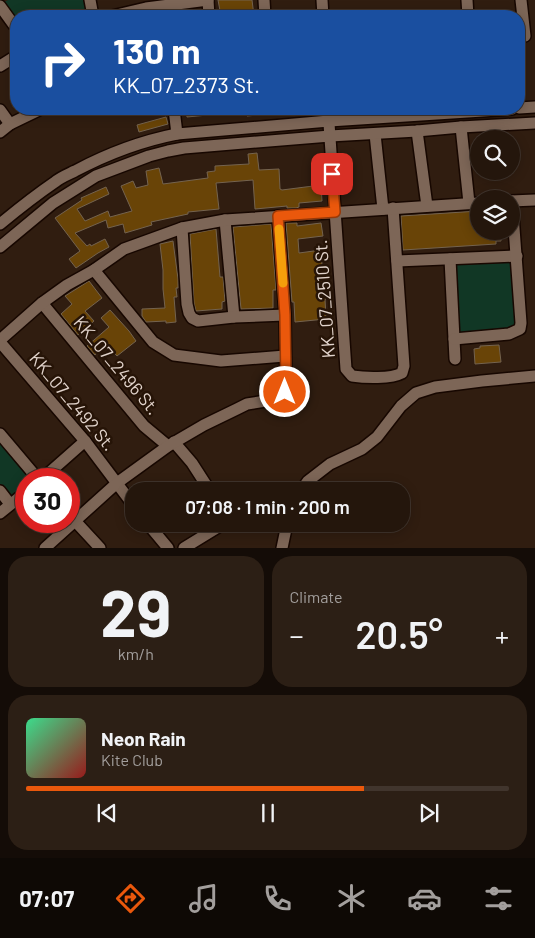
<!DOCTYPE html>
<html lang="en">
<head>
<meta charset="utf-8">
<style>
  body { margin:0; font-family:Barlow,sans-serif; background:#2c1f15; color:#f1f3f6; height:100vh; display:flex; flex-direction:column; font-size:19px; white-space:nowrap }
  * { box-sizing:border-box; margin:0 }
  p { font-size:16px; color:#a39f9d }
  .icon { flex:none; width:28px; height:28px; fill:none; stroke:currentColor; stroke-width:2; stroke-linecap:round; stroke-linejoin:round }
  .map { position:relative; height:548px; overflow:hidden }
  .side { display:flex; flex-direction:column; gap:8px; padding:8px; background:#140c07; flex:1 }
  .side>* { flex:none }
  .hud { position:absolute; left:10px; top:10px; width:515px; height:105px; border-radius:20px; box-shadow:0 2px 12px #0003,0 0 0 1px #41352d; background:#1a4fa0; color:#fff; overflow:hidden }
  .buttons { position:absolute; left:470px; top:130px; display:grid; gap:10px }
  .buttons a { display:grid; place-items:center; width:50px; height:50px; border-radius:50%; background:#24160c; box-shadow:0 2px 12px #0003,0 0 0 1px #41352d; font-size:25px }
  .speed { position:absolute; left:15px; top:468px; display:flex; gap:10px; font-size:25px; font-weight:700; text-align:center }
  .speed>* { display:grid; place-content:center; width:65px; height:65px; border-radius:50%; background:#24160c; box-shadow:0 2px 12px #0003,0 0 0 1px #41352d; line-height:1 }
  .speed .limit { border:8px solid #d22; background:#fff; color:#111 }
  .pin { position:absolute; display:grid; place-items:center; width:42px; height:42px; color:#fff; margin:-21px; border-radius:10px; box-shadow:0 2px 8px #0006 }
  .me { position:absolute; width:55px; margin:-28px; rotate:0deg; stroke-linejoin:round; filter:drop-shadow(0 0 4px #0008) }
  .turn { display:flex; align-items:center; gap:18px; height:105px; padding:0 20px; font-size:22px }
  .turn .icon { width:65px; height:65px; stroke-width:2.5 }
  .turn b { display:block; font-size:35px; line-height:42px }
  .big { font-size:38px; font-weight:600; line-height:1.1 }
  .side .widget { flex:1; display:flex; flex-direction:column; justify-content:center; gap:8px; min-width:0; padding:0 18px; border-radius:20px; background:#2c1f15 }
  .side .dial { align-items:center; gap:0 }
  .dial b { font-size:65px; line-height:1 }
  .song { display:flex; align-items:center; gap:15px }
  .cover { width:60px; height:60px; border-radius:8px; background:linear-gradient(135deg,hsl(150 70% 55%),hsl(0 70% 35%)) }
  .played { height:5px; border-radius:2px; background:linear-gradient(90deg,#ea580c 70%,#41352d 70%) }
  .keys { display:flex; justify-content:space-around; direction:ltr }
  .heat { display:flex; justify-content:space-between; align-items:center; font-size:28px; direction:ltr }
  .side .tiles { flex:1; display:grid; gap:8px; grid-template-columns:1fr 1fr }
  .widget:last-child { grid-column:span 2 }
  .trip { position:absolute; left:125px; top:482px; width:285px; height:50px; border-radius:20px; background:#24160c; box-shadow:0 2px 12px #0003,0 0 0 1px #41352d; font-weight:600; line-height:50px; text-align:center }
  .menu { display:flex; height:80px; justify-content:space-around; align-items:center; background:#0e0905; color:#a39f9d }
  .menu .icon { width:35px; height:35px }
  .menu .selected { color:#ea580c }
  .menu b { font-size:22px; color:#f1f3f6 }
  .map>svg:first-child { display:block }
  .green { fill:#113725 }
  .building { fill:#694407; stroke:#74634f }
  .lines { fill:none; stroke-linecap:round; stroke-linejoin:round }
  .minor-casing { stroke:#170700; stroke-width:14 }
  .minor { stroke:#7d6657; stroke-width:11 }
  .route-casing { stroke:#983908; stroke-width:12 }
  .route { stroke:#ea580c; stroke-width:9 }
  .slow { stroke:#f59e0b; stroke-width:9 }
  .labels { text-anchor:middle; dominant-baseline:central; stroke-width:5; stroke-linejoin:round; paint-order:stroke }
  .street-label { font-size:18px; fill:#e2d4cc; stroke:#261407 }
</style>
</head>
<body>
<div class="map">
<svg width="535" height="548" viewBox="0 0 535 548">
  <rect width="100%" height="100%" fill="#301d10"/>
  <g class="green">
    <polygon points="8,0 90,0 93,16 16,16 16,28 0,4"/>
    <polygon points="517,256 520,329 454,339 450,259"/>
    <polygon points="0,434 38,479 26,479 26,492 10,504 0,491"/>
  </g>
  <g class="building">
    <polygon points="218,0 252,0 254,16 221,16"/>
    <polygon points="186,109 218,109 218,114 187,117"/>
    <polygon points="246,109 268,109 269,114 247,116"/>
    <polygon points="166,117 168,124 139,132 137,125"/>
    <polygon points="257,153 259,170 279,169 280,189 282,190 321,185 322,201 299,203 299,207 296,208 287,208 287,206 255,209 253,180 216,183 219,209 188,212 188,214 151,222 152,225 125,233 123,224 108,228 106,220 75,233 87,246 90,244 91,246 105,239 109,247 98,253 76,268 69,259 80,251 55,218 82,200 81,198 106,187 109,194 77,209 85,221 108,211 110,217 132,211 121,186 133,181 136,188 148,185 146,171 159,168 163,184 208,178 207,172 215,171 215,166 249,164 248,154"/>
    <polygon points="479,211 479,231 500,231 501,241 496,241 496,244 403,250 401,216"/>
    <polygon points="286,223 297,223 297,226 321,223 323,236 298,239 299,253 321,250 323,281 325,281 326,299 325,299 326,319 295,322 294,302 292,302"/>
    <polygon points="271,224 276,290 273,290 273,308 241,309 233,227"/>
    <polygon points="216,229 220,277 223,277 225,301 222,302 222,309 196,311 194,303 190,234"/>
    <polygon points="173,241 178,279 178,288 176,288 177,297 174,297 176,322 166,323 166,321 146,322 142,316 142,309 165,308 163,289 163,270 160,244"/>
    <polygon points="89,281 102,298 85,311 94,321 78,335 61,314 72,304 65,296"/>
    <polygon points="110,310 129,331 136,341 117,356 108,346 98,354 97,352 95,355 87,346 109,327 101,318"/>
    <polygon points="499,345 501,362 475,364 474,349 480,348 480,346"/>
  </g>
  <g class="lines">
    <defs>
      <g id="minor">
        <polyline points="90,0 93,16"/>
        <polyline points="208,0 209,16"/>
        <polyline points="264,0 265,16"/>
        <polyline points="322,0 323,16"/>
        <polyline points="467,0 468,16"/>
        <polyline points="521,0 525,36"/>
        <polyline points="0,6 16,28"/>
        <polyline points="112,16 146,8 208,0"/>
        <polyline points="0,66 16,56"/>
        <polyline points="519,108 535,107"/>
        <polyline points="174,109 177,134"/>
        <path d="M 328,109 L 346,369 L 352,376 C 365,378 391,379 402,373 L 404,366 L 393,208"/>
        <polyline points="0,110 10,124"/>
        <polyline points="461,127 469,203"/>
        <polyline points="417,131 427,206"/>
        <polyline points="0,132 10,124 41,109"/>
        <polyline points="375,134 383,209"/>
        <polyline points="511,201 535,200"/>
        <polyline points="225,220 234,317"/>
        <path d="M 0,224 C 17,210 36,195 55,182 C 61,177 69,174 75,171 C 107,154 141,141 177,134 L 329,121 L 512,109"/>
        <polyline points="182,228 187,304 189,313 192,318 198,321 234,317 285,315"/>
        <polyline points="0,247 53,203 96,176 149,156 168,151 184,148 330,136 417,131 461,127 535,123"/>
        <polyline points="450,259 455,359"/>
        <polyline points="397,261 517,256"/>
        <polyline points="94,270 153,342 174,355 221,361 285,356"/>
        <polyline points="42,303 144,426 168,446"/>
        <polyline points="454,339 509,334 520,329 521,323 512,201"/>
        <polyline points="0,340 42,303 67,285 94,270 124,249 182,228 225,220 479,203"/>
        <polyline points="0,342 85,441 134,506"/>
        <polyline points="0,434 38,479"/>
        <polyline points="174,442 192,463 210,491"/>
        <polyline points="42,479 85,441"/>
        <polyline points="0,491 10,504"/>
        <polyline points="301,491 308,481 330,464 362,449 377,437 401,406 416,393 435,387 482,381 535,376"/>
        <polyline points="0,513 26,492"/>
        <polyline points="76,522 100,548"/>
        <polyline points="148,524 168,548"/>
        <polyline points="45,548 117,483 168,446 204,425 237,409 247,404 272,400 285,392 286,384 285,315 278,216"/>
        <polyline points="184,548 223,524"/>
        <polyline points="282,548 287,524"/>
      </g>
    </defs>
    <use href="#minor" class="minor-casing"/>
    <use href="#minor" class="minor"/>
  </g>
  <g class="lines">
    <defs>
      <polyline id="route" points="285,392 286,384 285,315 278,216 335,212 332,174"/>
    </defs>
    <use href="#route" class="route-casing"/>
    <use href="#route" class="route"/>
    <polyline class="slow" points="279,229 283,283"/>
  </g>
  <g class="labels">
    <g class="street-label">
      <text transform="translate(324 299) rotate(-94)">KK_07_2510 St.</text>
      <text transform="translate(117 365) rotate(50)">KK_07_2496 St.</text>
      <text transform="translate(73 401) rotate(50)">KK_07_2492 St.</text>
    </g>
  </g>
</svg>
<div class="buttons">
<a><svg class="icon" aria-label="search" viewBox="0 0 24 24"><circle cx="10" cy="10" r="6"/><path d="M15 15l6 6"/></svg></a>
<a><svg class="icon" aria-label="layers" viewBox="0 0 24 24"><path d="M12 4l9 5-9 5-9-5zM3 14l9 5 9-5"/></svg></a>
</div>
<div class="speed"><div class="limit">30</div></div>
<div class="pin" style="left:332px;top:174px;background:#d93025"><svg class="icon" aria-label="arrive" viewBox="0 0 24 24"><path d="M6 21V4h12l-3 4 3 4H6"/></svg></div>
<svg class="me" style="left:285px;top:392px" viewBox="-20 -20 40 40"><circle r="17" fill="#ea580c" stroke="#fff" stroke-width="3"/><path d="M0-11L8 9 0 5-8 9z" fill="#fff"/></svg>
<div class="trip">07:08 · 1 min · 200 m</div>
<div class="hud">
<div class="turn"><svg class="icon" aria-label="right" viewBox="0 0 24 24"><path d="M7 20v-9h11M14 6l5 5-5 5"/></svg><div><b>130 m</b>KK_07_2373 St.</div></div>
</div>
</div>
<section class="side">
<div class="tiles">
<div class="widget dial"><b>29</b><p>km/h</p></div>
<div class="widget"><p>Climate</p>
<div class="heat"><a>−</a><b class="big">20.5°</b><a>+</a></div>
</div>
<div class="widget">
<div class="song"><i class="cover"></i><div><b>Neon Rain</b><p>Kite Club</p></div></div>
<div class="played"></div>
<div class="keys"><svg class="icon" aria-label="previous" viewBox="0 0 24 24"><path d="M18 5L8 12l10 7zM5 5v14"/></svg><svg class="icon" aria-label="pause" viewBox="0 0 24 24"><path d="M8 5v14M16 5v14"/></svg><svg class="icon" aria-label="next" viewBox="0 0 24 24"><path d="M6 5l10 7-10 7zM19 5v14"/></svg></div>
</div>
</div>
</section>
<nav class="menu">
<b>07:07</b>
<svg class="icon selected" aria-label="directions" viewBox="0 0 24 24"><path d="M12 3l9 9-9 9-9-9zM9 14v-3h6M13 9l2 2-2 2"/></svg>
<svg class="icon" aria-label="music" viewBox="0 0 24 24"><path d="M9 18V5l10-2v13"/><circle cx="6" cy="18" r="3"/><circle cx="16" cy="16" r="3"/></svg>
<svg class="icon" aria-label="phone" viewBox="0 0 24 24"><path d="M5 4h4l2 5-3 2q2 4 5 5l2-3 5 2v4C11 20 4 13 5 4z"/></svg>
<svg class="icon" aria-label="climate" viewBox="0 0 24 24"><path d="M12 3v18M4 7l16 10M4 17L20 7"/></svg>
<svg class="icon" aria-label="car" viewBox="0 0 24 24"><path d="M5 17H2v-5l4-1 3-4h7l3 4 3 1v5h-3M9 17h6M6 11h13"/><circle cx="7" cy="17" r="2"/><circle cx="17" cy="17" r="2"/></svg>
<svg class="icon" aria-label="filters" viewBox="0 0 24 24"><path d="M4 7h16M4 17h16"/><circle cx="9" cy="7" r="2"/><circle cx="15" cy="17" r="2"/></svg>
</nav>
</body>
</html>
